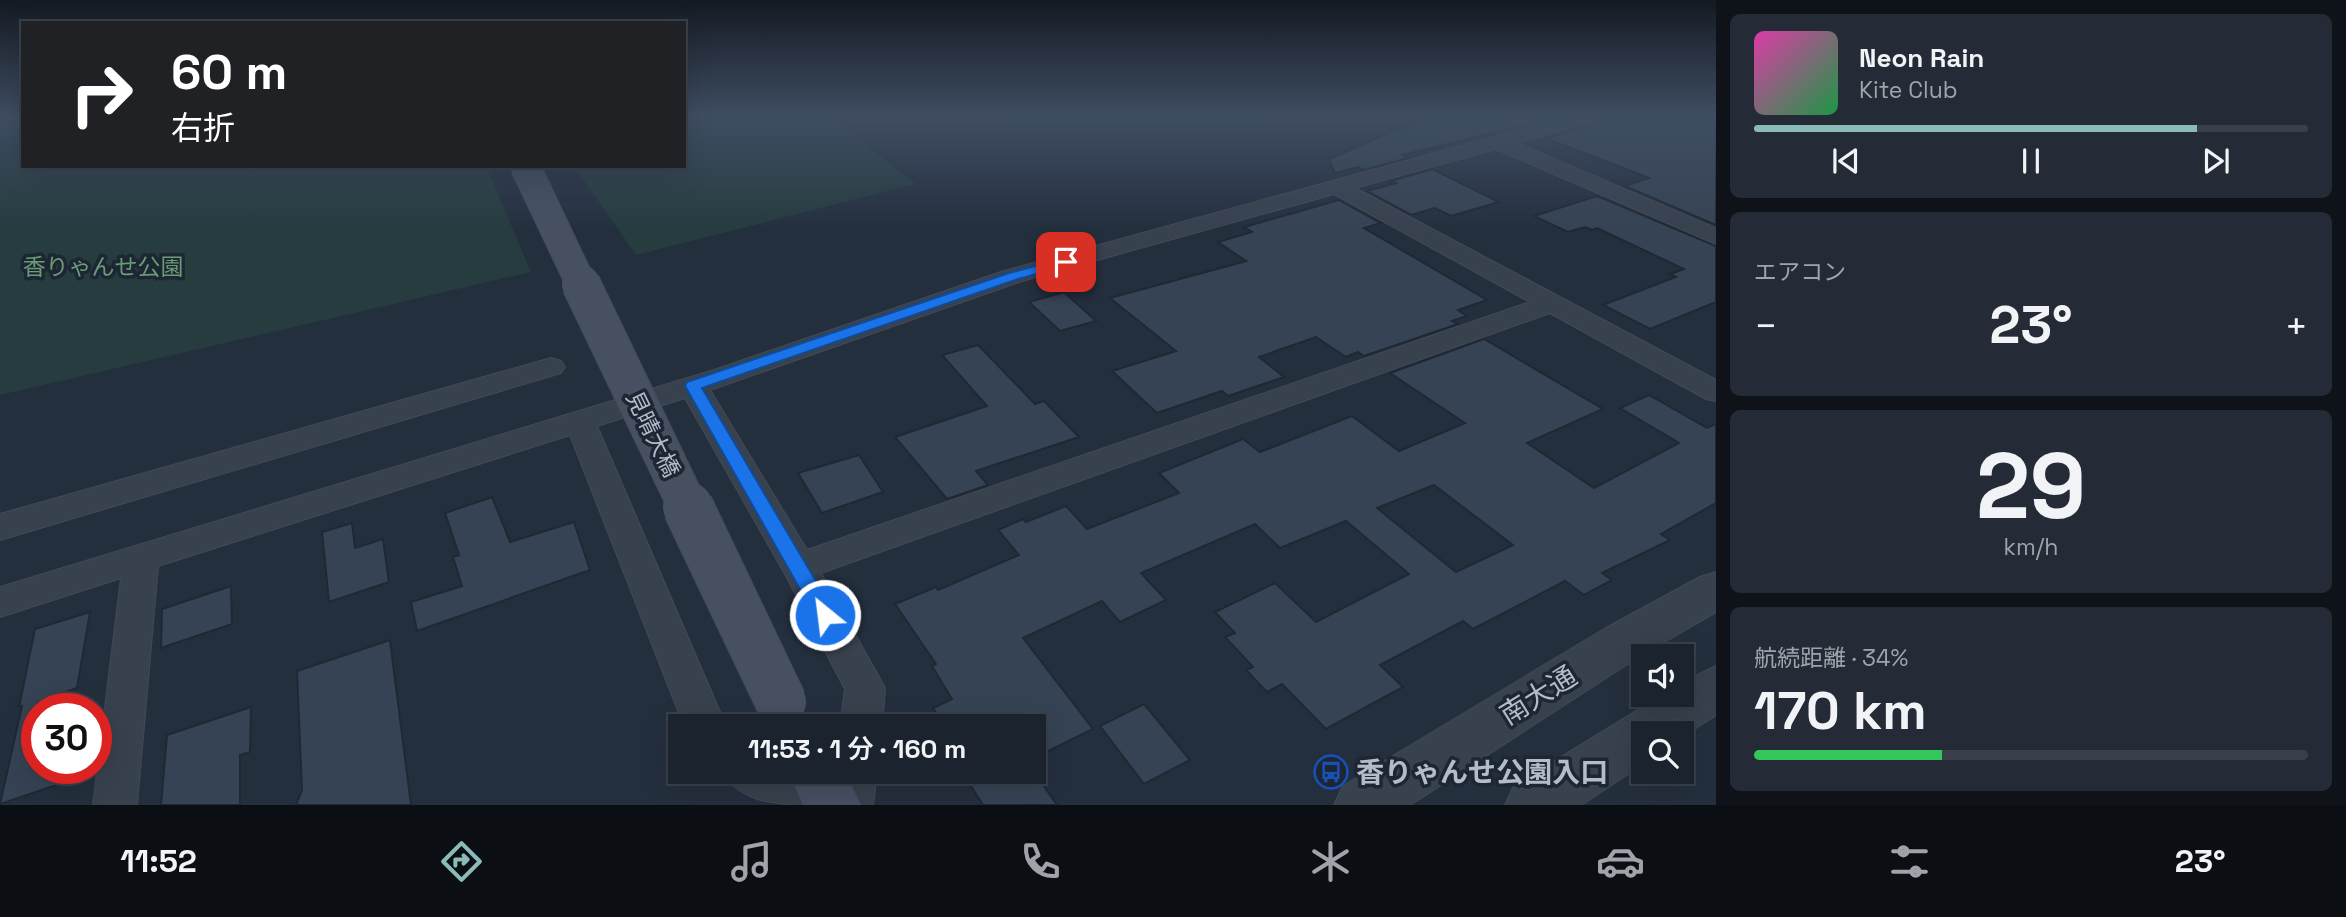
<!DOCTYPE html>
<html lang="ja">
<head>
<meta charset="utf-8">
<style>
  body { margin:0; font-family:"Space Grotesk","Noto Sans JP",sans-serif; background:#242b36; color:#f1f3f6; height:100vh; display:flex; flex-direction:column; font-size:26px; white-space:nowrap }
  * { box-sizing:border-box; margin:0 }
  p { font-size:23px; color:#a0a4aa }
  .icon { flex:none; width:38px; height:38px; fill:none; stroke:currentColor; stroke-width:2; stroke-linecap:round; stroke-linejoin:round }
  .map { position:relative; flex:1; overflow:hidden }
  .panel { display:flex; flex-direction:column; gap:14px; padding:14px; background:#0f1319; width:630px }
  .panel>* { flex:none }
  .guide { position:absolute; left:21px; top:21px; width:665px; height:147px; border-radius:0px; box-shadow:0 7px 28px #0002,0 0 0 2px #39404a; background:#202124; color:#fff; overflow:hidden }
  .tools { position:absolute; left:1631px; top:644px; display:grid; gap:14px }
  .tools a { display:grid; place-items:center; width:63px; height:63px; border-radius:0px; background:#1b232e; box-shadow:0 7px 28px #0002,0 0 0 2px #39404a; font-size:35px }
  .speed { position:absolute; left:21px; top:693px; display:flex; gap:14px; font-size:35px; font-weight:700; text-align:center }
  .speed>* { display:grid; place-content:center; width:91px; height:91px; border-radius:50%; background:#1b232e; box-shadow:0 7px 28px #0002,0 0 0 2px #39404a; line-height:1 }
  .speed .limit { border:10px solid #d22; background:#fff; color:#111 }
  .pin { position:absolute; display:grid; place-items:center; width:60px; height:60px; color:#fff; margin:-30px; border-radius:14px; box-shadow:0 4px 10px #0006 }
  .me { position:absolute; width:77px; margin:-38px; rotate:331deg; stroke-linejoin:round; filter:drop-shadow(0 0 5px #0008) }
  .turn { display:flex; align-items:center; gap:24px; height:147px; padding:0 35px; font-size:32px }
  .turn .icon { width:91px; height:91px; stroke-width:2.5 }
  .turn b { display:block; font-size:49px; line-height:60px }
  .big { font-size:52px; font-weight:600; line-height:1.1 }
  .panel .tile { flex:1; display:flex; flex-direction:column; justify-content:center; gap:10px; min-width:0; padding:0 24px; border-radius:10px; background:#242b36 }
  .panel .dial { align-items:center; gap:0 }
  .dial b { font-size:91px; line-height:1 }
  .song { display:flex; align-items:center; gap:21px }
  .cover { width:84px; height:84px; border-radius:10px; background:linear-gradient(135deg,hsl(320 70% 55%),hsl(140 70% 35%)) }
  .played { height:7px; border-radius:4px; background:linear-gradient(90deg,#8bbbb9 80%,#39404a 80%) }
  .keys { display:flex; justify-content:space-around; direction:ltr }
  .heat { display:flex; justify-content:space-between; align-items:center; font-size:38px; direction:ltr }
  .charge { height:10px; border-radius:5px; background:linear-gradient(90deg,#34c759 34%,#39404a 0) }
  .trip { position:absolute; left:668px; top:714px; width:378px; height:70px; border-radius:0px; background:#1b232e; box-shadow:0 7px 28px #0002,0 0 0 2px #39404a; font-weight:600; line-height:70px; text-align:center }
  .tab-bar { display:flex; height:112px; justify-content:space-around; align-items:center; background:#0b0e12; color:#a0a4aa }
  .tab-bar .icon { width:49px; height:49px }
  .tab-bar .selected { color:#8bbbb9 }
  .tab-bar b { font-size:32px; color:#f1f3f6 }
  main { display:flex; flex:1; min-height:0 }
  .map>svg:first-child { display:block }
  .green { fill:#263c3f }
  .building { fill:#364354; stroke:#1f2835; stroke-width:2; fill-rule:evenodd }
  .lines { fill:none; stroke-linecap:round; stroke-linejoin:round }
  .minor-casing { stroke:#414a57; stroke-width:2 }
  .tertiary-casing { stroke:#414a57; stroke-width:2 }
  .secondary-casing { stroke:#414a57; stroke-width:3 }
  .minor { fill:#38414e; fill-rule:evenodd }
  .tertiary { fill:#38414e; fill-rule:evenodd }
  .secondary { fill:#465061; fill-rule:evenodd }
  .secondary-bridge-far2-casing { stroke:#414a57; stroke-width:31; stroke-linecap:butt }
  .secondary-bridge-far1-casing { stroke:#414a57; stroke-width:40; stroke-linecap:butt }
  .secondary-bridge-casing { stroke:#414a57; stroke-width:52; stroke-linecap:butt }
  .secondary-bridge-far2 { stroke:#465061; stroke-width:29 }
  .secondary-bridge-far1 { stroke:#465061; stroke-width:38 }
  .secondary-bridge { stroke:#465061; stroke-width:50 }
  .route { fill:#1a73e8; stroke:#114b97; stroke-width:2 }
  .labels { text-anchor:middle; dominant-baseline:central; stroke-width:7; stroke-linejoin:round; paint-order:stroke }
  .park-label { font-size:23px; fill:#6b9a76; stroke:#1d2633 }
  .street-label { font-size:23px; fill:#b4bcc9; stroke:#1d2633 }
  .near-street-label { font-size:28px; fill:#b4bcc9; stroke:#1d2633 }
  .near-poi-label { font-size:28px; font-weight:bold; fill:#b4bcc9; stroke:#1d2633; text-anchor:start }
</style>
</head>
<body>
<main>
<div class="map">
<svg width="1716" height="805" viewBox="0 0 1716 805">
  <rect width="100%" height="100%" fill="#242f3e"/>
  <g class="green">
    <polygon points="0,116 23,116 23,166 486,166 531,272 0,395"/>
    <polygon points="684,116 830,116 915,184 636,255 574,166 684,166"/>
  </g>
  <g class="building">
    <polygon points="1450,116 1560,116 1403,155 1408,158 1364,170 1358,167 1335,173 1329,159 1398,129"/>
    <polygon points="1604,116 1716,116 1716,225 1625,186 1649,178 1545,138 1599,123"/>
    <polygon points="1432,169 1499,202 1451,216 1435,208 1411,215 1367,191 1396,183 1391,181"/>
    <polygon points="1597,196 1716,246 1716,302 1650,329 1603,305 1676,277 1670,274 1684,269 1597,228 1592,230 1585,227 1568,232 1534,216"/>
    <polygon points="1339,200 1381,223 1364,228 1487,300 1458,310 1467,316 1452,321 1458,324 1364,356 1358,352 1346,357 1316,337 1259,357 1284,377 1228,396 1222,391 1157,413 1112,371 1176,351 1110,298 1246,261 1218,242 1252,232 1244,227"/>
    <polygon points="1064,292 1096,321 1060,331 1029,302"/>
    <path d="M 1484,339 L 1603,409 L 1527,443 L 1594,488 L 1679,443 L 1620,408 L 1649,395 L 1707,428 L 1716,424 L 1716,503 L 1661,534 L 1670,540 L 1602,573 L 1612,580 L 1584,595 L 1565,581 L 1473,629 L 1463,621 L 1380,665 L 1403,687 L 1326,729 L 1282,684 L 1267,692 L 1246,670 L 1253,667 L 1225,637 L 1235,633 L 1215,612 L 1275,583 L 1316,622 L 1409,574 L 1346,521 L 1280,548 L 1255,524 L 1141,573 L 1166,600 L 1120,622 L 1102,601 L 1023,638 L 1093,729 L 1034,758 L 1034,726 L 944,726 L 933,708 L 952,699 L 932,666 L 936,664 L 895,604 L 936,587 L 938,590 L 1019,555 L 998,530 L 1023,519 L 1026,522 L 1066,506 L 1087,529 L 1179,493 L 1159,473 L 1243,439 L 1260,452 L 1352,416 L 1399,451 L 1465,423 L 1390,373 ZM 1434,485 L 1513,545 L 1456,572 L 1377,508 Z"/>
    <polygon points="978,345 1035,404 1044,401 1079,437 976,471 988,485 947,499 895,437 987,406 942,355"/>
    <polygon points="859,455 883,492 822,513 798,473"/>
    <polygon points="492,497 510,542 574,522 590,570 417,631 411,602 462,586 453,557 459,555 445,513"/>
    <polygon points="352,523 355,548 383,539 389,582 329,602 322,532"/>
    <polygon points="231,586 232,624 161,648 162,609"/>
    <polygon points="90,612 77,688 37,702 37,768 91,768 92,773 0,804 22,706 19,707 35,629"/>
    <polygon points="390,640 411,805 296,805 302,790 297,671"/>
    <polygon points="1144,704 1190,760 1144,784 1100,726"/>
    <polygon points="251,707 250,752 240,755 240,805 161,805 167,735"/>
    <polygon points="973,772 1034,772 1057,805 983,805 969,783 977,778"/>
  </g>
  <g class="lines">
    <defs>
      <g id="minor">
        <path d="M 1570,116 L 1601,116 L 1598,120 L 1517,143 L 1716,228 L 1716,244 L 1496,149 L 1355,188 L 1716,380 L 1716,401 L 1706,399 L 1550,313 L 821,573 L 885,688 L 882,726 L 840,726 L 845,689 L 785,574 L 685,398 L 597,426 L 726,726 L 684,726 L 570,435 L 158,566 L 137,805 L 93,805 L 121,578 L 0,617 L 0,587 L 714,370 L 1004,271 ZM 1334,194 L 1530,302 L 807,550 L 710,390 L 1022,281 Z"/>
        <polygon points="551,358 561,361 565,367 561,373 0,540 0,514"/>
        <path d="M 723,772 C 761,770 803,765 820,805 C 782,805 742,805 723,772 Z"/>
        <polygon points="833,772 877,772 873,805 829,805"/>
      </g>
      <g id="tertiary">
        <polygon points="1716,572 1716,612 1640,656 1410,805 1334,805 1343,786 1606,628 1700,577"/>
        <polygon points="1716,666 1716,715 1682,737 1682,733 1643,733 1643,764 1581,805 1505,805 1514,786 1662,695 1682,695 1682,683"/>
      </g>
      <polygon id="secondary" points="788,772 845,772 861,805 803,805"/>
    </defs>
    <use href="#minor" class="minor-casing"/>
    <use href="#tertiary" class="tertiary-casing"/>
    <use href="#secondary" class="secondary-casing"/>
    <use href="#minor" class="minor"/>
    <use href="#tertiary" class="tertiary"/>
    <use href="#secondary" class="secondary"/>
    <defs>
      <polyline id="secondary-bridge-far2" points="525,166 582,286"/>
      <polyline id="secondary-bridge-far1" points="581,284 689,509"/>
      <polyline id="secondary-bridge" points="688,507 781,702"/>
    </defs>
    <use href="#secondary-bridge-far2" class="secondary-bridge-far2-casing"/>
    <use href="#secondary-bridge-far1" class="secondary-bridge-far1-casing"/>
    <use href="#secondary-bridge" class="secondary-bridge-casing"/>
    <use href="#secondary-bridge-far2" class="secondary-bridge-far2"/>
    <use href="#secondary-bridge-far1" class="secondary-bridge-far1"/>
    <use href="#secondary-bridge" class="secondary-bridge"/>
  </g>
  <linearGradient id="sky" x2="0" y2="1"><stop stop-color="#141a22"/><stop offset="0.51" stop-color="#3f4d63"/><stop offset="1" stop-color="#3f4d63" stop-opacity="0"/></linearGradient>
  <rect width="1716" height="229" fill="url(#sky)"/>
  <polygon class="route" points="1066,258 1070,259 1070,265 1018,279 702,388 836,615 833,621 825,623 818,621 685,386 687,382 1009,273"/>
  <defs>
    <symbol id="bus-ring" viewBox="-11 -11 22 22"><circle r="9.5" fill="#1d2633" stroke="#1a4fb4" stroke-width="1.5"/><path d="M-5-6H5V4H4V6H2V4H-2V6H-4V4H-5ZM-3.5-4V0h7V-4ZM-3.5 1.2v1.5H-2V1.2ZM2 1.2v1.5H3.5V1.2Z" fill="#1a4fb4"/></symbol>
  </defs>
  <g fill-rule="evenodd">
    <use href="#bus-ring" x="1312" y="753" width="38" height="38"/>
  </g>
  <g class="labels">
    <g class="park-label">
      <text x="103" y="267">香りゃんせ公園</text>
    </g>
    <g class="street-label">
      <text transform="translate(653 434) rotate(64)">見晴大橋</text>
    </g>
    <g class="near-street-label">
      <text transform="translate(1538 695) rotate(-32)">南大通</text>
    </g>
    <g class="near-poi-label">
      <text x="1356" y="772">香りゃんせ公園入口</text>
    </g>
  </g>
</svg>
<div class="tools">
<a><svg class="icon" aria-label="sound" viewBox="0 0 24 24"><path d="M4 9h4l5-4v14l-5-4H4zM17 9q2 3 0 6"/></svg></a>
<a><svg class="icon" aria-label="search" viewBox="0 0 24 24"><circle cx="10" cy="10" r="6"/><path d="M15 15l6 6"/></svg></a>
</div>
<div class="speed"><div class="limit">30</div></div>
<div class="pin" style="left:1066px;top:262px;background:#d93025"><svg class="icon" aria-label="arrive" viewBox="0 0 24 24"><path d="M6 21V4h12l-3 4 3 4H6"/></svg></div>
<svg class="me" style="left:825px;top:615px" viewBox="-20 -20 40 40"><circle r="17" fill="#1a73e8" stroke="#fff" stroke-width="3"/><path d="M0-11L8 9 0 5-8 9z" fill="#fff"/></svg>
<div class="trip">11:53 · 1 分 · 160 m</div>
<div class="guide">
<div class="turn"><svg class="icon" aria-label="right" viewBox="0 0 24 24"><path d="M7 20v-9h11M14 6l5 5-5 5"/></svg><div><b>60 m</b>右折</div></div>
</div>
</div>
<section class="panel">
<div class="tile">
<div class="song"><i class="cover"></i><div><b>Neon Rain</b><p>Kite Club</p></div></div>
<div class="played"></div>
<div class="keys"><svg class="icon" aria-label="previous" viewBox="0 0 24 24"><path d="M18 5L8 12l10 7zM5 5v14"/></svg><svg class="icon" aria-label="pause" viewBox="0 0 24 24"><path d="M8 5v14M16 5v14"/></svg><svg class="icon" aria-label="next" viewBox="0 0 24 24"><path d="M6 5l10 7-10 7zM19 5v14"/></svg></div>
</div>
<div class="tile"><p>エアコン</p>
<div class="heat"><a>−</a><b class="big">23°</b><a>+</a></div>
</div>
<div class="tile dial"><b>29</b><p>km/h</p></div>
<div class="tile"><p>航続距離 · 34%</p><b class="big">170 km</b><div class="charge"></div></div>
</section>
</main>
<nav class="tab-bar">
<b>11:52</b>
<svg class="icon selected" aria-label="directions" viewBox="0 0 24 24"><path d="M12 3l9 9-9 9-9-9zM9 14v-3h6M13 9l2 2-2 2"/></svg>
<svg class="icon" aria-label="music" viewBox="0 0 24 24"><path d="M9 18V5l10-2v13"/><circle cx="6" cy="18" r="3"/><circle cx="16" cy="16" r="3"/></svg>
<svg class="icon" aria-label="phone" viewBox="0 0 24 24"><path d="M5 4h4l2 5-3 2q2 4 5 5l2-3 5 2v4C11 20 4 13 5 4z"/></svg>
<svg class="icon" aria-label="climate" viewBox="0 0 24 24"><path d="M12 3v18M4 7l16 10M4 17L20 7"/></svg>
<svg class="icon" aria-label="car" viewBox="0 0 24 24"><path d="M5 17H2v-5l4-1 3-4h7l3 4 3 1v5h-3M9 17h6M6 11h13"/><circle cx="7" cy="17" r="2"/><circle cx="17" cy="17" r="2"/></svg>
<svg class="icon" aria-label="filters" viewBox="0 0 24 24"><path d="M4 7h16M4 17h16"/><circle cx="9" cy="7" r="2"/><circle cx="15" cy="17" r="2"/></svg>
<b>23°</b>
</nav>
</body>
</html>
